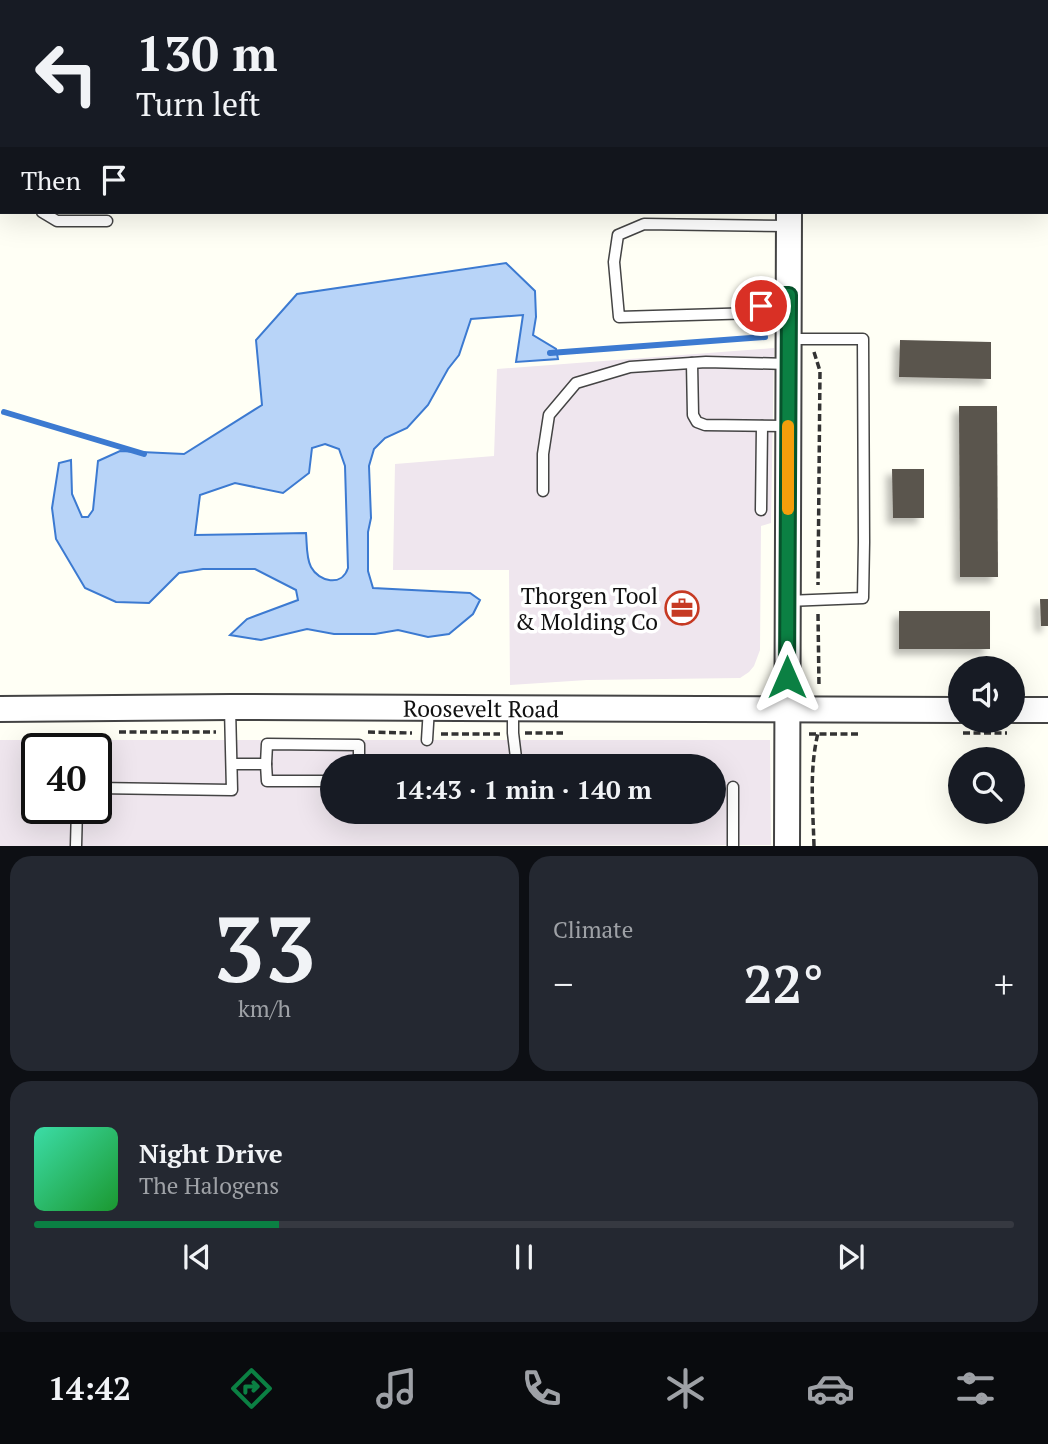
<!DOCTYPE html>
<html lang="en">
<head>
<meta charset="utf-8">
<style>
  body { margin:0; font-family:"PT Serif",serif; background:#242831; color:#f1f3f6; height:100vh; display:flex; flex-direction:column; font-size:26px; white-space:nowrap }
  * { box-sizing:border-box; margin:0 }
  p { font-size:23px; color:#9ea1a6 }
  .icon { flex:none; width:38px; height:38px; fill:none; stroke:currentColor; stroke-width:2; stroke-linecap:round; stroke-linejoin:round }
  .map { position:relative; height:846px; overflow:hidden }
  .sheet { display:flex; flex-direction:column; gap:10px; padding:10px; background:#0d0f14; flex:1 }
  .sheet>* { flex:none }
  .guide { position:absolute; left:0px; top:0px; width:1048px; height:214px; box-shadow:0 7px 28px #0002; background:#171b24; color:#f1f3f6; overflow:hidden }
  .buttons { position:absolute; left:948px; top:656px; display:grid; gap:14px }
  .buttons a { display:grid; place-items:center; width:77px; height:77px; border-radius:50%; background:#171b24; box-shadow:0 7px 28px #0002; font-size:35px }
  .speed { position:absolute; left:21px; top:733px; display:flex; gap:14px; font-size:35px; font-weight:700; text-align:center }
  .speed>* { display:grid; place-content:center; width:91px; height:91px; border-radius:50%; background:#171b24; box-shadow:0 7px 28px #0002; line-height:1 }
  .speed .limit { border:4px solid #111; border-radius:10px; background:#fff; color:#111 }
  .pin { position:absolute; display:grid; place-items:center; width:60px; height:60px; color:#fff; margin:-30px; border:4px solid #fff; border-radius:50%; box-shadow:0 2px 7px #0007 }
  .me { position:absolute; width:77px; margin:-38px; rotate:0deg; stroke-linejoin:round; filter:drop-shadow(0 0 5px #0008) }
  .turn { display:flex; align-items:center; gap:24px; height:147px; padding:0 21px; font-size:32px }
  .turn .icon { width:91px; height:91px; stroke-width:2.5 }
  .turn b { display:block; font-size:49px; line-height:60px }
  .then { display:flex; align-items:center; height:66px; padding:0 21px; background:#0003; gap:14px; font-size:26px }
  .big { font-size:52px; font-weight:700; line-height:1.1 }
  .sheet .card { flex:1; display:flex; flex-direction:column; justify-content:center; gap:10px; min-width:0; padding:0 24px; border-radius:21px; background:#242831 }
  .sheet .dial { align-items:center; gap:0 }
  .dial b { font-size:91px; line-height:1 }
  .song { display:flex; align-items:center; gap:21px }
  .cover { width:84px; height:84px; border-radius:10px; background:linear-gradient(135deg,hsl(160 70% 55%),hsl(130 70% 35%)) }
  .played { height:7px; border-radius:4px; background:linear-gradient(90deg,#0b8043 25%,#363941 25%) }
  .keys { display:flex; justify-content:space-around; direction:ltr }
  .heat { display:flex; justify-content:space-between; align-items:center; font-size:38px; direction:ltr }
  .sheet .tiles { flex:1; display:grid; gap:10px; grid-template-columns:1fr 1fr }
  .card:last-child { grid-column:span 2 }
  .trip { position:absolute; left:320px; top:754px; width:406px; height:70px; border-radius:35px; background:#171b24; box-shadow:0 7px 28px #0002; font-weight:700; line-height:70px; text-align:center }
  .menu { display:flex; height:112px; justify-content:space-around; align-items:center; background:#090b0e; color:#9ea1a6 }
  .menu .icon { width:49px; height:49px }
  .menu .selected { color:#0b8043 }
  .menu b { font-size:32px; color:#f1f3f6 }
  .map>svg:first-child { display:block }
  .industrial { fill:#efe6ee; fill-rule:evenodd }
  .water { fill:#b8d4f8; stroke:#3c7ad1; stroke-width:2; fill-rule:evenodd }
  .lines { fill:none; stroke-linecap:round; stroke-linejoin:round }
  .stream { stroke:#3c7ad1; stroke-width:6 }
  .building { fill:#5a544d; filter:url(#shadow) }
  .service-casing { stroke:#444; stroke-width:13 }
  .tertiary-casing { stroke:#444; stroke-width:28 }
  .path { stroke:#333; stroke-width:3.5; stroke-dasharray:7 3.5; stroke-linecap:butt }
  .service { stroke:#fff; stroke-width:10 }
  .tertiary { stroke:#fff; stroke-width:24 }
  .route-casing { stroke:#07532c; stroke-width:18 }
  .route { stroke:#0b8043; stroke-width:12 }
  .slow { stroke:#f59e0b; stroke-width:12 }
  .labels { text-anchor:middle; dominant-baseline:central; stroke-width:7; stroke-linejoin:round; paint-order:stroke }
  .poi-label { font-size:23px; fill:#111; stroke:#fff; text-anchor:end }
  .street-label { font-size:23px; fill:#111; stroke:#fff }
</style>
</head>
<body>
<div class="map">
<svg width="1048" height="846" viewBox="0 0 1048 846">
  <defs>
    <filter id="shadow"><feDropShadow dx="-6" dy="6" stdDeviation="3.5" flood-color="#0004"/></filter>
  </defs>
  <rect width="100%" height="100%" fill="#fffff5"/>
  <g class="industrial">
    <rect x="226" y="0" width="551" height="2"/>
    <polygon points="774,348 771,523 761,526 760,650 754,666 749,672 740,678 587,680 510,685 509,570 393,570 395,464 494,456 497,369"/>
    <path d="M 0,740 L 770,740 L 771,845 L 0,846 ZM 37,749 L 96,749 L 96,808 L 37,808 ZM 332,766 L 714,766 L 714,812 L 332,812 Z"/>
  </g>
  <path class="water" d="M 506,263 L 535,291 L 536,317 L 533,335 L 556,349 L 558,359 L 516,362 L 523,315 L 471,319 L 459,355 L 448,369 L 428,405 L 407,428 L 385,438 L 374,449 L 369,466 L 371,518 L 368,532 L 368,571 L 373,588 L 470,593 L 480,600 L 473,614 L 449,634 L 428,637 L 398,630 L 375,634 L 334,634 L 307,629 L 261,640 L 230,635 L 247,619 L 298,600 L 296,590 L 255,569 L 203,569 L 179,573 L 149,603 L 116,602 L 85,588 L 56,539 L 52,508 L 59,463 L 71,460 L 72,494 L 82,517 L 88,517 L 93,510 L 98,461 L 120,451 L 184,454 L 262,405 L 256,340 L 297,294 ZM 325,444 L 339,449 L 345,466 L 348,568 C 342,587 319,582 311,567 C 306,558 307,543 306,533 L 195,535 L 200,495 L 235,483 L 283,493 L 309,473 L 312,448 Z"/>
  <g class="lines">
    <g class="stream">
      <polyline points="550,353 765,337"/>
      <polyline points="4,412 144,454"/>
    </g>
  </g>
  <g class="building">
    <polygon points="900,340 991,342 991,379 899,377"/>
    <polygon points="959,406 997,406 998,577 960,577"/>
    <polygon points="892,469 924,469 924,518 893,518"/>
    <polygon points="1040,599 1048,599 1048,626 1041,626"/>
    <rect x="899" y="611" width="91" height="38"/>
  </g>
  <g class="lines">
    <defs>
      <g id="service">
        <polyline points="702,2 704,0"/>
        <polyline points="42,212 57,221 107,221"/>
        <polyline points="788,295 768,295 761,299 761,306 756,313 619,317 614,262 618,235 644,224 789,226"/>
        <polyline points="692,363 693,415 697,422 705,425 786,426"/>
        <polyline points="543,491 543,454 549,415 576,383 630,367 706,362 788,364"/>
        <polyline points="761,510 762,426"/>
        <polyline points="787,601 863,598 864,542 863,339 789,339"/>
        <polyline points="513,709 513,733 517,766"/>
        <polyline points="427,740 429,708"/>
        <polyline points="232,764 266,764 267,781 332,781"/>
        <polyline points="266,764 267,744 359,745 359,766"/>
        <polyline points="733,787 733,846"/>
        <polyline points="96,788 232,790 230,708"/>
        <polyline points="76,846 77,808"/>
      </g>
      <g id="tertiary">
        <polyline points="791,2 791,0"/>
        <path id="s1" d="M 0,709 L 230,707 L 961,710"/>
        <polyline points="1013,710 1048,710"/>
        <polyline points="787,846 789,212"/>
      </g>
    </defs>
    <use href="#service" class="service-casing"/>
    <use href="#tertiary" class="tertiary-casing"/>
    <g class="path">
      <polyline points="814,352 820,371 818,585"/>
      <polyline points="818,614 819,687"/>
      <polyline points="119,732 216,732"/>
      <polyline points="368,732 412,733"/>
      <polyline points="525,733 563,733"/>
      <polyline points="963,733 1007,733"/>
      <polyline points="441,734 500,734"/>
      <polyline points="809,734 860,734"/>
      <path d="M 814,846 C 813,808 809,770 818,733"/>
    </g>
    <use href="#service" class="service"/>
    <use href="#tertiary" class="tertiary"/>
  </g>
  <g class="lines">
    <defs>
      <polyline id="route" points="761,306 761,299 768,295 789,295 787,677"/>
    </defs>
    <use href="#route" class="route-casing"/>
    <use href="#route" class="route"/>
    <polyline class="slow" points="788,426 788,509"/>
  </g>
  <defs>
    <symbol id="office-ring" viewBox="-11 -11 22 22"><circle r="9.5" fill="#fff" stroke="#c63a23" stroke-width="1.5"/><path d="M-6-3h4V-5.5h4V-3h4V5H-6ZM-1-4.5V-3h2v-1.5ZM-6 0V1H6V0Z" fill="#c63a23"/></symbol>
  </defs>
  <g fill-rule="evenodd">
    <use href="#office-ring" x="663" y="589" width="38" height="38"/>
  </g>
  <g class="labels">
    <g class="poi-label">
      <text x="658" y="595">Thorgen Tool<tspan x="658" dy="26">&amp; Molding Co</tspan></text>
    </g>
    <g class="street-label">
      <text stroke="none"><textPath href="#s1" startOffset="481">Roosevelt Road</textPath></text>
    </g>
  </g>
</svg>
<div class="buttons">
<a><svg class="icon" aria-label="sound" viewBox="0 0 24 24"><path d="M4 9h4l5-4v14l-5-4H4zM17 9q2 3 0 6"/></svg></a>
<a><svg class="icon" aria-label="search" viewBox="0 0 24 24"><circle cx="10" cy="10" r="6"/><path d="M15 15l6 6"/></svg></a>
</div>
<div class="speed"><div class="limit">40</div></div>
<div class="pin" style="left:761px;top:306px;background:#d93025"><svg class="icon" aria-label="arrive" viewBox="0 0 24 24"><path d="M6 21V4h12l-3 4 3 4H6"/></svg></div>
<svg class="me" style="left:787px;top:677px" viewBox="-20 -20 40 40"><path d="M0-17L14 15 0 8-14 15z" fill="#0b8043" stroke="#fff" stroke-width="4"/></svg>
<div class="trip">14:43 · 1 min · 140 m</div>
<div class="guide">
<div class="turn"><svg class="icon" aria-label="left" viewBox="0 0 24 24"><path d="M17 20v-9H6M10 6l-5 5 5 5"/></svg><div><b>130 m</b>Turn left</div></div>
<div class="then">Then<svg class="icon" aria-label="arrive" viewBox="0 0 24 24"><path d="M6 21V4h12l-3 4 3 4H6"/></svg></div>
</div>
</div>
<section class="sheet">
<div class="tiles">
<div class="card dial"><b>33</b><p>km/h</p></div>
<div class="card"><p>Climate</p>
<div class="heat"><a>−</a><b class="big">22°</b><a>+</a></div>
</div>
<div class="card">
<div class="song"><i class="cover"></i><div><b>Night Drive</b><p>The Halogens</p></div></div>
<div class="played"></div>
<div class="keys"><svg class="icon" aria-label="previous" viewBox="0 0 24 24"><path d="M18 5L8 12l10 7zM5 5v14"/></svg><svg class="icon" aria-label="pause" viewBox="0 0 24 24"><path d="M8 5v14M16 5v14"/></svg><svg class="icon" aria-label="next" viewBox="0 0 24 24"><path d="M6 5l10 7-10 7zM19 5v14"/></svg></div>
</div>
</div>
</section>
<nav class="menu">
<b>14:42</b>
<svg class="icon selected" aria-label="directions" viewBox="0 0 24 24"><path d="M12 3l9 9-9 9-9-9zM9 14v-3h6M13 9l2 2-2 2"/></svg>
<svg class="icon" aria-label="music" viewBox="0 0 24 24"><path d="M9 18V5l10-2v13"/><circle cx="6" cy="18" r="3"/><circle cx="16" cy="16" r="3"/></svg>
<svg class="icon" aria-label="phone" viewBox="0 0 24 24"><path d="M5 4h4l2 5-3 2q2 4 5 5l2-3 5 2v4C11 20 4 13 5 4z"/></svg>
<svg class="icon" aria-label="climate" viewBox="0 0 24 24"><path d="M12 3v18M4 7l16 10M4 17L20 7"/></svg>
<svg class="icon" aria-label="car" viewBox="0 0 24 24"><path d="M5 17H2v-5l4-1 3-4h7l3 4 3 1v5h-3M9 17h6M6 11h13"/><circle cx="7" cy="17" r="2"/><circle cx="17" cy="17" r="2"/></svg>
<svg class="icon" aria-label="filters" viewBox="0 0 24 24"><path d="M4 7h16M4 17h16"/><circle cx="9" cy="7" r="2"/><circle cx="15" cy="17" r="2"/></svg>
</nav>
</body>
</html>
